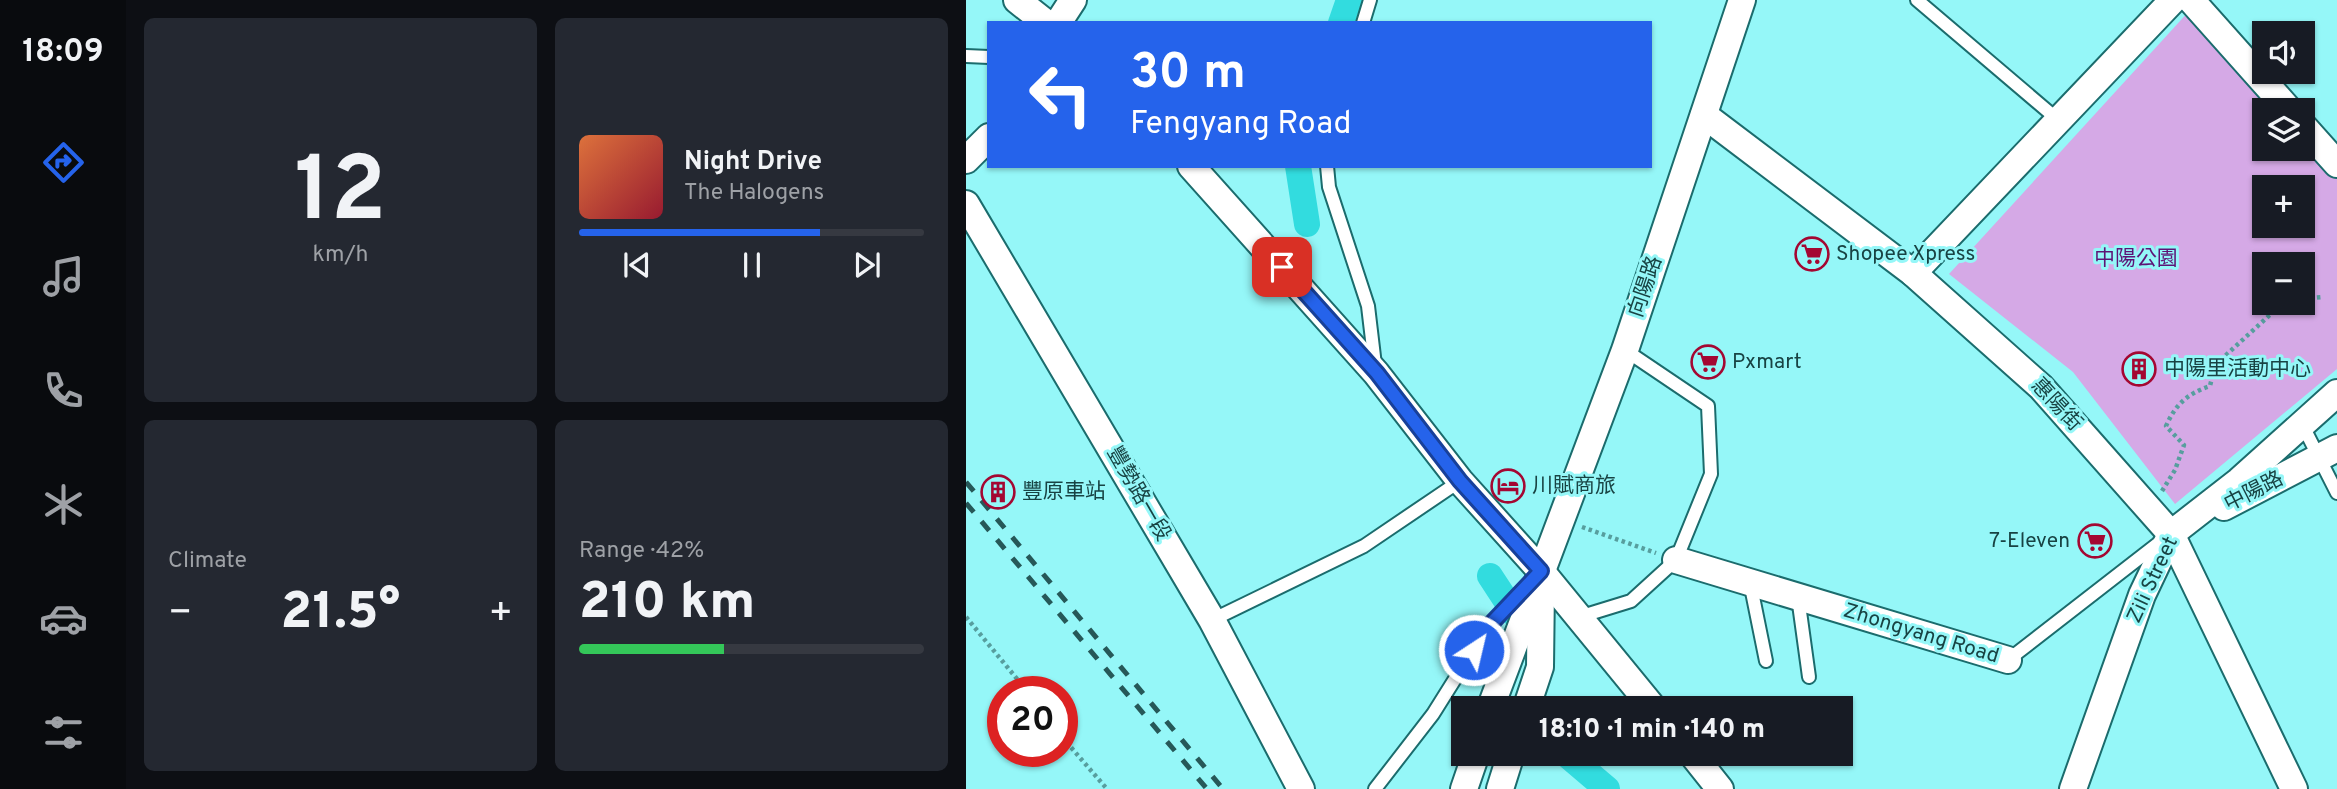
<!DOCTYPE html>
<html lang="en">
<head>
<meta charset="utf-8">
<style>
  body { margin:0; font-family:Overpass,"Noto Sans TC",sans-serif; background:#242831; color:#f1f3f6; height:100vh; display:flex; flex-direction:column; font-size:26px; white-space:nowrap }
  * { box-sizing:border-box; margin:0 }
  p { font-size:23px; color:#9ea1a6 }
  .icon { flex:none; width:38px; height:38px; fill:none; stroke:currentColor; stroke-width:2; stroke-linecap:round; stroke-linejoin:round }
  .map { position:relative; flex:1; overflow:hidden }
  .sheet { display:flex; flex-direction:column; gap:18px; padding:18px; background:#0d0f14; width:840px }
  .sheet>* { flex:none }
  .banner { position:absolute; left:21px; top:21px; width:665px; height:147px; border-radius:0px; box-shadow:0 2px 5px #0004; background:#2563eb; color:#fff; overflow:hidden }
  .controls { position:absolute; left:1286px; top:21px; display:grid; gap:14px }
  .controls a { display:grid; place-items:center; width:63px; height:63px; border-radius:0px; background:#171b24; box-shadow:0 2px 5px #0004; font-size:35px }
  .speed { position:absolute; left:21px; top:676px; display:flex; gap:14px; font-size:35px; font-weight:700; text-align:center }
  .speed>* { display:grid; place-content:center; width:91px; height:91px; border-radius:50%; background:#171b24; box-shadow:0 2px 5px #0004; line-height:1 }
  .speed .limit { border:10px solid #d22; background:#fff; color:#111 }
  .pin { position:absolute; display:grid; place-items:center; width:60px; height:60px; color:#fff; margin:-30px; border-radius:14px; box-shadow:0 4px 10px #0006 }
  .me { position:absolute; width:77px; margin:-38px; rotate:35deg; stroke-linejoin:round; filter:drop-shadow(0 0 5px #0008) }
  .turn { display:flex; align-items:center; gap:24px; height:147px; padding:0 28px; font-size:32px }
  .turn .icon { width:91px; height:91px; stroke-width:2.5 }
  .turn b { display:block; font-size:49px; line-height:60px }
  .big { font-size:52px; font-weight:800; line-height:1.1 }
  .sheet .card { flex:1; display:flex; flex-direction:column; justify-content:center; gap:10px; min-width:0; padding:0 24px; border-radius:10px; background:#242831 }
  .sheet .dial { align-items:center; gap:0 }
  .dial b { font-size:91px; line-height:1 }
  .song { display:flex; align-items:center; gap:21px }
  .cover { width:84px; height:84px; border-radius:10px; background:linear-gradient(135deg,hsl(20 70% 55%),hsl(350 70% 35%)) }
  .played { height:7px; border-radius:4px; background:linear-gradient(90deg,#2563eb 70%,#363941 70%) }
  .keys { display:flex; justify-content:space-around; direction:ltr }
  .heat { display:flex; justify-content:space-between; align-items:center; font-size:38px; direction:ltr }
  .charge { height:10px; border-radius:5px; background:linear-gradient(90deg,#34c759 42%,#363941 0) }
  .sheet .tiles { flex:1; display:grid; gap:18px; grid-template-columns:repeat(2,1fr) }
  .trip { position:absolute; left:485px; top:696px; width:402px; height:70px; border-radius:0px; background:#171b24; box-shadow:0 2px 5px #0004; font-weight:800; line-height:70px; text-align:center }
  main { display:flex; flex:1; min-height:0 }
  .menu { display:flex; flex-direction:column; width:126px; justify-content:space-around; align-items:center; background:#090b0e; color:#9ea1a6 }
  .menu .icon { width:49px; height:49px }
  .menu .active { color:#2563eb }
  .menu b { font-size:32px; color:#f1f3f6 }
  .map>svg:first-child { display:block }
  .park { fill:#d5a9e6; fill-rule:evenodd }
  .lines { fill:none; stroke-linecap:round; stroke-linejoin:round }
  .canal { stroke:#32dcdf; stroke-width:26 }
  .lane-casing { stroke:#1b6c6d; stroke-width:16 }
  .street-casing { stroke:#1b6c6d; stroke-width:30 }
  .path { stroke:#579e9e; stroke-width:4.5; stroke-dasharray:3.5 3.5; stroke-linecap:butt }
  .lane { stroke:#fff; stroke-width:12 }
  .street { stroke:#fff; stroke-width:26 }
  .rail { stroke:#265858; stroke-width:5; stroke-dasharray:12 12; stroke-linecap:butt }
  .route-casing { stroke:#184099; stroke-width:18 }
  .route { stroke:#2563eb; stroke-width:12 }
  .labels { text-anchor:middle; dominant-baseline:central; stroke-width:6; stroke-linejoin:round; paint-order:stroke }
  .poi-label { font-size:21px; fill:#184343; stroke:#95f7f8; text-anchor:start }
  .park-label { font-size:21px; fill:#5e1375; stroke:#95f7f8 }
  .street-label { font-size:21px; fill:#184343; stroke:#95f7f8 }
</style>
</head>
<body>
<main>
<nav class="menu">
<b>18:09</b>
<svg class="icon active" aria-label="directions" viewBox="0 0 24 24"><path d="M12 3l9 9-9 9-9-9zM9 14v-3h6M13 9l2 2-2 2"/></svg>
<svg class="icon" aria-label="music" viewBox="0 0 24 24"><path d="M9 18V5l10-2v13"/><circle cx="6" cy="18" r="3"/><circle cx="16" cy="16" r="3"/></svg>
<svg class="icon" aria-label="phone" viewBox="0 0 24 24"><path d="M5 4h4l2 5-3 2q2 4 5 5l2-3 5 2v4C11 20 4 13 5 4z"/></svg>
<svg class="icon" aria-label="climate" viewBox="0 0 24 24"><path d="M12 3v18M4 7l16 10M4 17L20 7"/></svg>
<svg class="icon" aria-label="car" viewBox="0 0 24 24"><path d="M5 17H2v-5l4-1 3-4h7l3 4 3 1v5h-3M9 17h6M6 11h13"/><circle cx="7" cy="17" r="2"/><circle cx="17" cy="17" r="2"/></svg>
<svg class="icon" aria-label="filters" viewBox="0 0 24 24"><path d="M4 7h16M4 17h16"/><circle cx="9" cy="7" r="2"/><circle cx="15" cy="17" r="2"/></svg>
</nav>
<section class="sheet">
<div class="tiles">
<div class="card dial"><b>12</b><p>km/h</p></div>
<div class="card">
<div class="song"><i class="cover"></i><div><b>Night Drive</b><p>The Halogens</p></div></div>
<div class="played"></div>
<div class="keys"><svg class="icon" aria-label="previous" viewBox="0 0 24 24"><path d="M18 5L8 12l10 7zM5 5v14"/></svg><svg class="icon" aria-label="pause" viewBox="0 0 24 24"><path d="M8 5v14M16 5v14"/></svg><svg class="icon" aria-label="next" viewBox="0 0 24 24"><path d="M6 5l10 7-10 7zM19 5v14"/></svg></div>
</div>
<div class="card"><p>Climate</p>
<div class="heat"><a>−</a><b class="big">21.5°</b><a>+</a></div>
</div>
<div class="card"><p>Range · 42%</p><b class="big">210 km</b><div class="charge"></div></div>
</div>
</section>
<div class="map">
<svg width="1371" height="789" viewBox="0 0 1371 789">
  <rect width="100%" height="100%" fill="#95f7f8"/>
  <path class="park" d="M 1225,9 L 1314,110 L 1298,110 L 1298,149 L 1337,149 L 1337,136 L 1371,175 L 1371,369 L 1209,504 L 1107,372 L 983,274 ZM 1298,187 L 1337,187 L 1337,226 L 1298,226 ZM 1298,264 L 1337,264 L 1337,303 L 1298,303 Z"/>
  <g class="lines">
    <g class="canal">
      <polyline points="375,23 383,0"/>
      <polyline points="332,166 341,224"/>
      <polyline points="524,576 558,628"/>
      <polyline points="600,754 641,789"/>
    </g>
    <defs>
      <g id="lane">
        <polyline points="951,0 1091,119"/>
        <polyline points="397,23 404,0"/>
        <polyline points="0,56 23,57"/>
        <polyline points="361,166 363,187 402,306 409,365"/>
        <polyline points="1336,424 1371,493"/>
        <polyline points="784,582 800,661"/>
        <polyline points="832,597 843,677"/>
        <polyline points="613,617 665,601 710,560 745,474 742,406 659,350"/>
        <polyline points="246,620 398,546 494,481"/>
        <polyline points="1042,660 1194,542"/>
        <polyline points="409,789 467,714 521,628 565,581"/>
      </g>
      <g id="street">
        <polyline points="51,0 80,23"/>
        <polyline points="1225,0 1323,110"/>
        <polyline points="92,23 107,0"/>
        <polyline points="738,115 947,273 1075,387 1205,534 1328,789"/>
        <polyline points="1337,126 1371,164"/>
        <polyline points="0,160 23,137"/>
        <polyline points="225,166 410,373 494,481 575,571 688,709"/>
        <polyline points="0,204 246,620 335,789"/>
        <polyline points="947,273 1207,0"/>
        <polyline points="1258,507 1371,448"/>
        <polyline points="710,560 1042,660"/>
        <polyline points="524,709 659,350 776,0"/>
        <polyline points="560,709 574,667 575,586"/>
        <polyline points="726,754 754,789"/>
        <polyline points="498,789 510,754"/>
        <polyline points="534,789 545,754"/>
        <polyline points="1107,789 1176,595 1205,534 1273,481 1371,393"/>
      </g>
    </defs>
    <use href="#lane" class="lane-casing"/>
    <use href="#street" class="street-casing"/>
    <g class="path">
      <polyline points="1337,299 1357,297"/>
      <path d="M 1196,491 L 1209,470 L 1218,445 L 1200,426 C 1210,404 1221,394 1244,386 L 1249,365 L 1317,303"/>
      <polyline points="616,527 690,553"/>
      <polyline points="0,617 61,691"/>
      <polyline points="96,737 141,789"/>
    </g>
    <use href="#lane" class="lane"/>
    <use href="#street" class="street"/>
    <g class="rail">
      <polyline points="0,482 257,789"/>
      <polyline points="0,503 241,789"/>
    </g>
  </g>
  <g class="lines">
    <defs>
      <polyline id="route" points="316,267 411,373 494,481 575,571 521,628 508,650"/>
    </defs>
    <use href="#route" class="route-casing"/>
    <use href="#route" class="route"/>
  </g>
  <defs>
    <symbol id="supermarket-ring" viewBox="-11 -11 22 22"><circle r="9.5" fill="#95f7f8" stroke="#a40732" stroke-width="1.5"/><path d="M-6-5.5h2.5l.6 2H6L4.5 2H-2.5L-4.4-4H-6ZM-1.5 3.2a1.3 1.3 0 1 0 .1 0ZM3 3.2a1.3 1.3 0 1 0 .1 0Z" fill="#a40732"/></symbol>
    <symbol id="building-ring" viewBox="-11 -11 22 22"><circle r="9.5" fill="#95f7f8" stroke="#a40732" stroke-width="1.5"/><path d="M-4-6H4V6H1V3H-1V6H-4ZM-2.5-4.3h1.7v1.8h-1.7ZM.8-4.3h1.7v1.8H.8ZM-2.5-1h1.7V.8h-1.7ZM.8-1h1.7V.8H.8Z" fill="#a40732"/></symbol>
    <symbol id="hotel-ring" viewBox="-11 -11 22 22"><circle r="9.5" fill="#95f7f8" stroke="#a40732" stroke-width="1.5"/><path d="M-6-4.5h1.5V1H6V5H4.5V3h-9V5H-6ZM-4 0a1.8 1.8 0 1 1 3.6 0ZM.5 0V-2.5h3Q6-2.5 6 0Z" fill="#a40732"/></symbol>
  </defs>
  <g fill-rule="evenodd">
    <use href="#supermarket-ring" x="827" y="235" width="38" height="38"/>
    <use href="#supermarket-ring" x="723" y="343" width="38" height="38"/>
    <use href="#building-ring" x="1154" y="350" width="38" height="38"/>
    <use href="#hotel-ring" x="523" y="467" width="38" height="38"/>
    <use href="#building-ring" x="13" y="473" width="38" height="38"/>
    <use href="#supermarket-ring" x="1110" y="522" width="38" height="38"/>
  </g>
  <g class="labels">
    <g class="poi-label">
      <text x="870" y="254">Shopee Xpress</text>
      <text x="766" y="362">Pxmart</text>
      <text x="1198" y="369">中陽里活動中心</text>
      <text x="566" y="486">川賦商旅</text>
      <text x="56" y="492">豐原車站</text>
      <text x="1104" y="541" text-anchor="end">7-Eleven</text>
    </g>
    <g class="park-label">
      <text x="1170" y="259">中陽公園</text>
    </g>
    <g class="street-label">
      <text transform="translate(680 287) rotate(-71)">向陽路</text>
      <text transform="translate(1090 405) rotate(47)">惠陽街</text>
      <text transform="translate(1288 492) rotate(-27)">中陽路</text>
      <text transform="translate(172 494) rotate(60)">豐勢路一段</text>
      <text transform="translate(1187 580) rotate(-65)">Zili Street</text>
      <text transform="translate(955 634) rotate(17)">Zhongyang Road</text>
    </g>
  </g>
</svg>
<div class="controls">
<a><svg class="icon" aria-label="sound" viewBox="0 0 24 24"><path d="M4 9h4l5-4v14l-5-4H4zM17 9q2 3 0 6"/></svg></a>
<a><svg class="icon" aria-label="layers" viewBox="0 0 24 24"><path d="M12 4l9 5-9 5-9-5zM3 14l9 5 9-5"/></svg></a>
<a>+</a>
<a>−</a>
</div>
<div class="speed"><div class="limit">20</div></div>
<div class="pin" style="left:316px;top:267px;background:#d93025"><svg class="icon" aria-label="arrive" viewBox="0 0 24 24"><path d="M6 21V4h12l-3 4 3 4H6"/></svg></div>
<svg class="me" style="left:508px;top:650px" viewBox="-20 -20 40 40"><circle r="17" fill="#2563eb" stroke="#fff" stroke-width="3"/><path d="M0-11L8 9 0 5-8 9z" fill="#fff"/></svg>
<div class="trip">18:10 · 1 min · 140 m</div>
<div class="banner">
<div class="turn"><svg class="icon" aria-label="left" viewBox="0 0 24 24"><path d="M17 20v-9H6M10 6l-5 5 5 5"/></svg><div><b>30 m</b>Fengyang Road</div></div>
</div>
</div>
</main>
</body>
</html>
